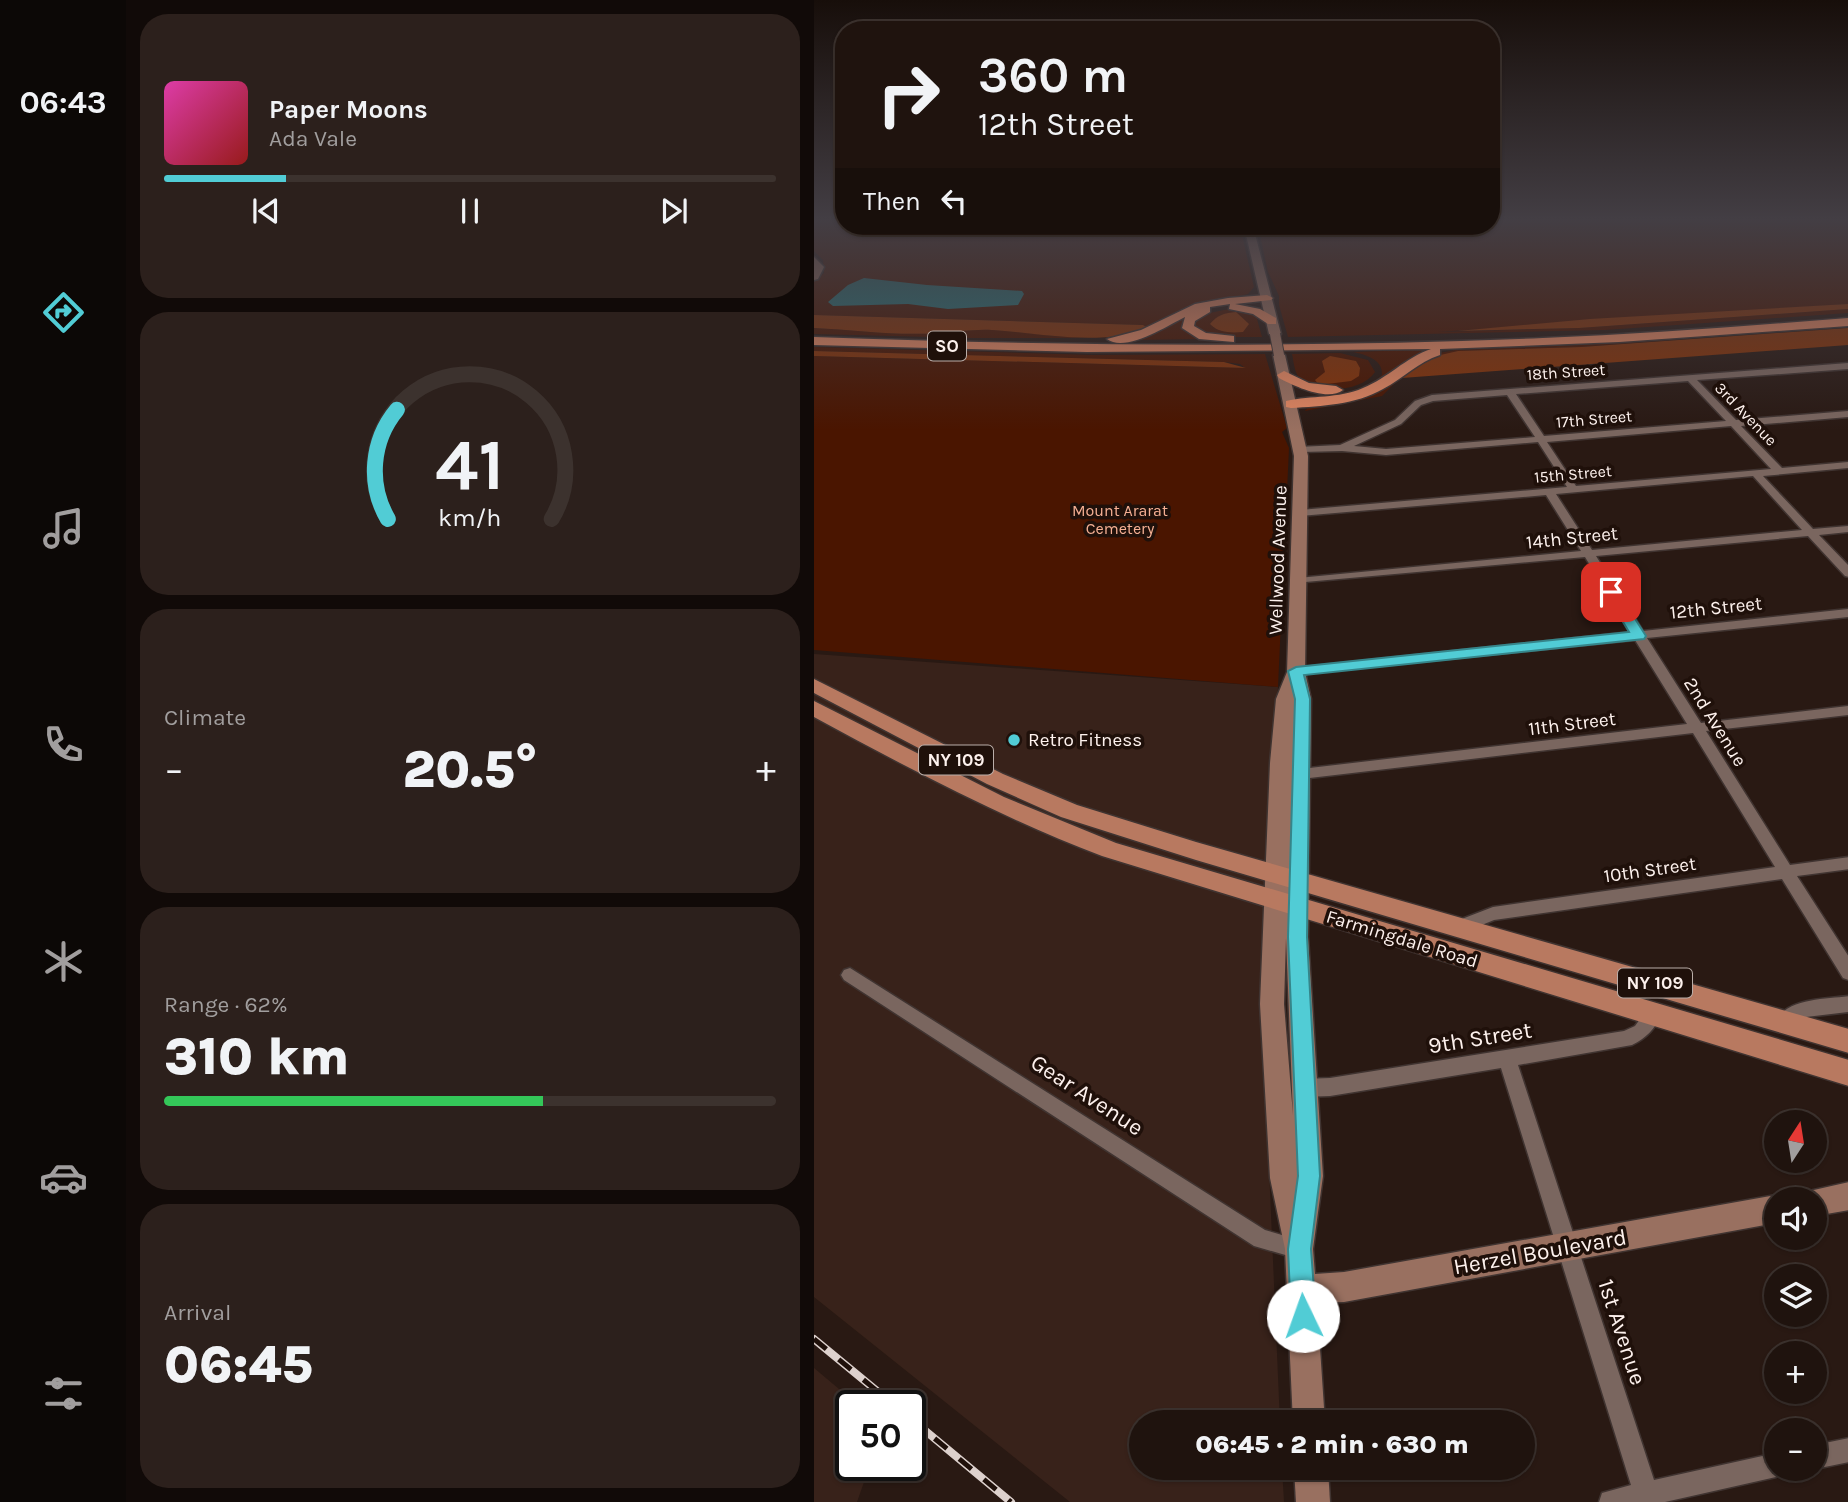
<!DOCTYPE html>
<html lang="en">
<head>
<meta charset="utf-8">
<style>
  body { margin:0; font-family:Karla,sans-serif; background:#2c201c; color:#f1f3f6; height:100vh; display:flex; flex-direction:column; font-size:26px; white-space:nowrap }
  * { box-sizing:border-box; margin:0 }
  p { font-size:23px; color:#a19e9e }
  .icon { flex:none; width:38px; height:38px; fill:none; stroke:currentColor; stroke-width:2; stroke-linecap:round; stroke-linejoin:round }
  .map { position:relative; flex:1; overflow:hidden }
  .side { display:flex; flex-direction:column; gap:14px; padding:14px; background:#110a08; width:688px }
  .side>* { flex:none }
  .hud { position:absolute; left:21px; top:21px; width:665px; height:214px; border-radius:28px; box-shadow:0 2px 5px #0004,0 0 0 2px #3c322e; background:#1f130e; color:#f1f3f6; overflow:hidden }
  .needle { width:46px; rotate:12deg }
  .buttons { position:absolute; left:950px; top:1110px; display:grid; gap:14px }
  .buttons a { display:grid; place-items:center; width:63px; height:63px; border-radius:50%; background:#1f130e; box-shadow:0 2px 5px #0004,0 0 0 2px #3c322e; font-size:35px }
  .speed { position:absolute; left:21px; top:1390px; display:flex; gap:14px; font-size:35px; font-weight:700; text-align:center }
  .speed>* { display:grid; place-content:center; width:91px; height:91px; border-radius:50%; background:#1f130e; box-shadow:0 2px 5px #0004,0 0 0 2px #3c322e; line-height:1 }
  .speed .limit { border:4px solid #111; border-radius:10px; background:#fff; color:#111 }
  .pin { position:absolute; display:grid; place-items:center; width:60px; height:60px; color:#fff; margin:-30px; border-radius:14px; box-shadow:0 4px 10px #0006 }
  .me { position:absolute; width:77px; margin:-38px; rotate:357deg; stroke-linejoin:round; filter:drop-shadow(0 0 5px #0008) }
  .turn { display:flex; align-items:center; gap:24px; height:147px; padding:0 28px; font-size:32px }
  .turn .icon { width:91px; height:91px; stroke-width:2.5 }
  .turn b { display:block; font-size:49px; line-height:60px }
  .then { display:flex; align-items:center; height:66px; padding:0 28px; background:#0003; gap:14px; font-size:26px }
  .big { font-size:52px; font-weight:800; line-height:1.1 }
  .side .widget { flex:1; display:flex; flex-direction:column; justify-content:center; gap:10px; min-width:0; padding:0 24px; border-radius:28px; background:#2c201c }
  .side .dial { align-items:center; gap:0 }
  .dial svg { height:182px; overflow:visible; fill:none; stroke:#3c322e; stroke-width:7; stroke-linecap:round; text-anchor:middle }
  .dial text { fill:#f1f3f6; stroke:none }
  .song { display:flex; align-items:center; gap:21px }
  .cover { width:84px; height:84px; border-radius:10px; background:linear-gradient(135deg,hsl(320 70% 55%),hsl(0 70% 35%)) }
  .played { height:7px; border-radius:4px; background:linear-gradient(90deg,#51ccd5 20%,#3c322e 20%) }
  .keys { display:flex; justify-content:space-around; direction:ltr }
  .heat { display:flex; justify-content:space-between; align-items:center; font-size:38px; direction:ltr }
  .charge { height:10px; border-radius:5px; background:linear-gradient(90deg,#34c759 62%,#3c322e 0) }
  .trip { position:absolute; left:315px; top:1410px; width:406px; height:70px; border-radius:35px; background:#1f130e; box-shadow:0 2px 5px #0004,0 0 0 2px #3c322e; font-weight:800; line-height:70px; text-align:center }
  main { display:flex; flex:1; min-height:0 }
  .dock { display:flex; flex-direction:column; width:126px; justify-content:space-around; align-items:center; background:#0c0806; color:#a19e9e }
  .dock .icon { width:49px; height:49px }
  .dock .on { color:#51ccd5 }
  .dock b { font-size:32px; color:#f1f3f6 }
  .map>svg:first-child { display:block }
  .built { fill:#38221a }
  .green { fill:#4a1500 }
  .forest { fill:#833208 }
  .water { fill:#29757a }
  .lines { fill:none; stroke-linecap:round; stroke-linejoin:round }
  .street-casing { stroke:#403431; stroke-width:3 }
  .secondary-casing { stroke:#403431; stroke-width:3 }
  .primary-casing { stroke:#403431; stroke-width:3 }
  .highway-casing { stroke:#403431; stroke-width:3 }
  .street { fill:#7a665f; fill-rule:evenodd }
  .secondary { fill:#997060; fill-rule:evenodd }
  .primary { fill:#b87960; fill-rule:evenodd }
  .highway { fill:#e18661; fill-rule:evenodd }
  .rail-casing { stroke:#ddd1cd; stroke-width:8 }
  .rail { stroke:#1f100a; stroke-width:5; stroke-dasharray:16; stroke-linecap:butt }
  .secondary-bridge-casing { stroke:#403431; stroke-width:12; stroke-linecap:butt }
  .secondary-bridge { stroke:#997060; stroke-width:10 }
  .route { fill:#51ccd5; stroke:#35858a; stroke-width:2 }
  .poi-dot { fill:#51ccd5; stroke:#1f100a; stroke-width:2.5 }
  .labels { text-anchor:middle; dominant-baseline:central; stroke-width:7; stroke-linejoin:round; paint-order:stroke }
  .far-street-label { font-size:16px; fill:#fdf1ed; stroke:#1f100a }
  .far-park-label { font-size:16px; fill:#f6b094; stroke:#1f100a }
  .shield { fill:#1f100a; stroke:#baaea9; stroke-width:2 }
  .shield-label { font-size:18px; font-weight:bold; fill:#fdf1ed }
  .street-label { font-size:19px; fill:#fdf1ed; stroke:#1f100a }
  .poi-label { font-size:19px; fill:#fdf1ed; stroke:#1f100a; text-anchor:start }
  .near-street-label { font-size:23px; fill:#fdf1ed; stroke:#1f100a }
</style>
</head>
<body>
<main>
<nav class="dock">
<b>06:43</b>
<svg class="icon on" aria-label="directions" viewBox="0 0 24 24"><path d="M12 3l9 9-9 9-9-9zM9 14v-3h6M13 9l2 2-2 2"/></svg>
<svg class="icon" aria-label="music" viewBox="0 0 24 24"><path d="M9 18V5l10-2v13"/><circle cx="6" cy="18" r="3"/><circle cx="16" cy="16" r="3"/></svg>
<svg class="icon" aria-label="phone" viewBox="0 0 24 24"><path d="M5 4h4l2 5-3 2q2 4 5 5l2-3 5 2v4C11 20 4 13 5 4z"/></svg>
<svg class="icon" aria-label="climate" viewBox="0 0 24 24"><path d="M12 3v18M4 7l16 10M4 17L20 7"/></svg>
<svg class="icon" aria-label="car" viewBox="0 0 24 24"><path d="M5 17H2v-5l4-1 3-4h7l3 4 3 1v5h-3M9 17h6M6 11h13"/><circle cx="7" cy="17" r="2"/><circle cx="17" cy="17" r="2"/></svg>
<svg class="icon" aria-label="filters" viewBox="0 0 24 24"><path d="M4 7h16M4 17h16"/><circle cx="9" cy="7" r="2"/><circle cx="15" cy="17" r="2"/></svg>
</nav>
<section class="side">
<div class="widget">
<div class="song"><i class="cover"></i><div><b>Paper Moons</b><p>Ada Vale</p></div></div>
<div class="played"></div>
<div class="keys"><svg class="icon" aria-label="previous" viewBox="0 0 24 24"><path d="M18 5L8 12l10 7zM5 5v14"/></svg><svg class="icon" aria-label="pause" viewBox="0 0 24 24"><path d="M8 5v14M16 5v14"/></svg><svg class="icon" aria-label="next" viewBox="0 0 24 24"><path d="M6 5l10 7-10 7zM19 5v14"/></svg></div>
</div>
<div class="widget dial"><svg viewBox="0 0 100 80">
<path d="M14 69A42 42 0 1 1 86 69"/>
<path d="M14 69A42 42 0 0 1 18 21" stroke="#51ccd5"/>
<text x="50" y="56" font-size="32" font-weight="700">41</text>
<text x="50" y="72" font-size="11">km/h</text>
</svg></div>
<div class="widget"><p>Climate</p>
<div class="heat"><a>−</a><b class="big">20.5°</b><a>+</a></div>
</div>
<div class="widget"><p>Range · 62%</p><b class="big">310 km</b><div class="charge"></div></div>
<div class="widget"><p>Arrival</p><b class="big">06:45</b></div>
</section>
<div class="map">
<svg width="1035" height="1502" viewBox="0 0 1035 1502">
  <rect width="100%" height="100%" fill="#291913"/>
  <g class="built">
    <polygon points="0,654 464,687 449,1029 466,1423 327,1423 327,1468 468,1468 470,1502 256,1502 0,1297"/>
    <polygon points="0,1368 44,1405 37,1405 37,1465 56,1465 43,1502 0,1502"/>
  </g>
  <g class="green">
    <path d="M 0,219 L 30,219 L 30,226 L 426,226 L 440,287 L 434,294 L 380,306 L 362,313 L 336,331 L 307,338 L 156,338 L 0,334 L 0,328 C 41,330 84,336 124,333 C 142,332 160,329 178,330 C 227,332 287,348 333,328 L 329,325 L 0,315 L 0,282 L 10,273 L 9,260 L 0,251 Z"/>
    <polygon points="677,219 1034,219 1034,304 623,332 765,328 1034,309 1034,313 791,330 474,337 465,305 465,296 454,272 444,226 677,226"/>
    <path d="M 441,302 L 394,308 L 371,321 L 391,339 L 318,340 C 338,334 340,330 357,321 C 381,308 414,300 441,302 Z"/>
    <polygon points="415,309 430,310 446,318 443,319 448,337 403,337 379,329 379,321 386,315"/>
    <polygon points="1034,326 767,347 644,351 594,370 568,396 491,411 494,407 518,403 625,353 642,350 770,345"/>
    <polygon points="0,347 278,355 451,354 473,428 468,432 475,448 464,687 0,650 0,356 431,368 426,364 410,362 0,351"/>
    <path d="M 631,349 L 615,353 L 548,392 L 517,396 L 554,388 L 568,375 C 569,359 552,355 539,352 Z"/>
    <path d="M 526,353 L 554,360 L 561,372 C 548,392 506,394 488,380 C 480,375 480,362 478,354 Z"/>
  </g>
  <g class="forest">
    <polygon points="1034,304 1034,309 765,328 643,331 776,319"/>
    <path d="M 422,312 L 435,324 L 429,332 C 417,333 405,333 396,324 C 403,315 411,313 422,312 Z"/>
    <path d="M 0,315 L 329,325 L 334,328 C 286,347 228,333 178,330 C 160,329 142,332 124,333 C 84,336 41,330 0,328 Z"/>
    <polygon points="1034,328 1034,345 588,378 599,366 622,356 644,351 767,347"/>
    <polygon points="0,351 410,362 432,368 0,356"/>
    <polygon points="516,356 542,361 546,368 545,376 537,381 505,385 501,380 511,372 508,361"/>
  </g>
  <polygon class="water" points="50,278 113,285 208,291 210,294 204,305 134,309 94,304 19,306 14,302 34,285"/>
  <g class="lines">
    <defs>
      <g id="street">
        <path d="M 1035,363 L 1035,369 L 883,380 L 922,420 L 1035,411 L 1035,417 L 927,426 L 968,468 L 1035,462 L 1035,468 L 949,476 L 999,529 L 1035,526 L 1035,532 L 1005,535 L 1035,566 L 1035,577 L 1031,576 L 994,536 L 782,556 L 829,631 L 1035,609 L 1035,617 L 833,638 L 887,723 L 1035,706 L 1035,715 L 892,731 L 976,865 L 1035,857 L 1035,869 L 983,876 L 1035,957 L 1035,980 L 1029,978 L 968,879 L 680,920 L 646,934 L 640,932 L 638,927 L 640,922 L 679,907 L 961,867 L 879,733 L 487,779 L 482,778 L 480,774 L 482,770 L 487,769 L 873,724 L 821,640 L 477,675 L 476,672 L 477,669 L 482,668 L 817,632 L 771,557 L 480,583 L 478,581 L 484,578 L 767,551 L 732,495 L 486,516 L 481,513 L 486,510 L 753,487 L 724,442 L 572,455 L 528,451 L 487,452 L 484,451 L 484,447 L 526,445 L 581,420 L 601,401 L 618,395 ZM 874,381 L 912,421 L 730,436 L 702,394 ZM 693,395 L 721,437 L 572,449 L 540,446 L 587,424 L 607,405 L 619,401 ZM 917,426 L 957,469 L 762,486 L 733,442 ZM 939,476 L 988,530 L 778,550 L 742,494 Z"/>
        <polygon points="36,968 451,1230 492,1242 495,1249 492,1256 485,1259 440,1246 30,980 27,975 30,970"/>
        <path d="M 1035,996 L 1035,1012 L 992,1017 L 970,1030 L 964,1028 L 961,1022 C 972,998 1012,999 1035,996 Z"/>
        <path d="M 840,1005 L 846,1008 L 849,1013 C 841,1028 834,1037 818,1045 L 704,1065 L 840,1480 L 962,1453 L 962,1468 L 973,1468 L 970,1473 L 962,1477 L 851,1502 L 785,1502 L 788,1493 L 817,1485 L 687,1068 L 516,1096 L 489,1097 L 482,1094 L 480,1088 L 482,1082 L 489,1079 L 516,1078 L 810,1031 L 821,1026 L 834,1008 Z"/>
        <polygon points="1035,1438 1035,1462 1001,1469 999,1468 1001,1445"/>
      </g>
      <g id="secondary">
        <polygon points="430,226 439,226 467,334 465,336 455,334"/>
        <polygon points="0,257 10,267 4,279 0,280"/>
        <path d="M 465,352 L 471,355 L 494,456 L 491,672 L 497,699 L 494,937 L 509,1176 L 499,1249 L 501,1274 L 530,1272 L 962,1195 L 971,1199 L 962,1199 L 962,1223 L 530,1302 L 503,1303 L 511,1423 L 479,1423 L 471,1249 L 456,1178 L 446,1004 L 456,763 L 462,699 L 473,672 L 480,456 L 459,355 ZM 472,938 L 479,1115 L 470,1004 Z"/>
        <polygon points="1035,1182 1035,1210 1001,1216 1001,1199 988,1199 991,1192"/>
        <polygon points="480,1468 514,1468 516,1502 482,1502"/>
      </g>
      <g id="primary">
        <polygon points="0,679 189,774 263,805 382,842 1035,1029 1035,1053 382,860 247,817 173,784 0,693"/>
        <path d="M 0,701 L 190,797 L 302,843 L 1035,1060 L 1035,1086 L 288,856 C 188,818 94,768 0,717 Z"/>
      </g>
      <g id="highway">
        <path d="M 453,295 L 459,298 L 457,300 L 421,304 L 446,309 L 462,318 L 462,324 L 454,324 L 439,314 L 415,309 L 416,304 L 396,307 L 396,312 L 381,321 L 380,326 L 392,333 L 420,336 L 420,342 L 385,339 L 368,328 L 371,317 C 353,326 311,353 293,339 L 327,330 L 381,304 L 414,298 Z"/>
        <path d="M 1035,318 L 1035,326 L 805,342 L 626,349 L 626,355 C 604,362 590,378 569,389 C 541,405 508,406 477,408 L 472,407 L 472,401 C 498,395 524,399 549,388 C 574,378 591,358 617,349 L 273,352 L 0,345 L 0,337 C 243,346 486,348 729,338 C 831,334 932,326 1035,318 Z"/>
        <path d="M 470,371 L 495,383 L 522,386 L 529,390 C 514,402 480,386 465,378 L 463,375 Z"/>
      </g>
    </defs>
    <use href="#street" class="street-casing"/>
    <use href="#secondary" class="secondary-casing"/>
    <use href="#primary" class="primary-casing"/>
    <use href="#highway" class="highway-casing"/>
    <use href="#street" class="street"/>
    <use href="#secondary" class="secondary"/>
    <use href="#primary" class="primary"/>
    <use href="#highway" class="highway"/>
    <defs>
      <g id="rail">
        <polyline points="0,1339 80,1405"/>
        <polyline points="96,1418 197,1502"/>
      </g>
    </defs>
    <use href="#rail" class="rail-casing"/>
    <use href="#rail" class="rail"/>
    <defs>
      <polyline id="secondary-bridge" points="461,334 465,355"/>
    </defs>
    <use href="#secondary-bridge" class="secondary-bridge-casing"/>
    <use href="#secondary-bridge" class="secondary-bridge"/>
  </g>
  <linearGradient id="sky" x2="0" y2="1"><stop stop-color="#170e0a"/><stop offset="0.51" stop-color="#433e44"/><stop offset="1" stop-color="#433e44" stop-opacity="0"/></linearGradient>
  <rect width="1035" height="430" fill="url(#sky)"/>
  <polygon class="route" points="797,588 804,592 832,636 830,639 490,675 496,699 493,937 506,1176 497,1249 502,1316 498,1324 489,1328 480,1324 477,1316 474,1249 484,1176 474,937 481,699 474,671 482,667 815,632 791,592"/>
  <circle class="poi-dot" cx="200" cy="740" r="7"/>
  <g class="labels">
    <g class="far-street-label">
      <text transform="translate(752 372) rotate(-4)">18th Street</text>
      <text transform="translate(932 414) rotate(46)">3rd Avenue</text>
      <text transform="translate(780 419) rotate(-5)">17th Street</text>
      <text transform="translate(759 474) rotate(-5)">15th Street</text>
    </g>
    <g class="far-park-label">
      <text x="306" y="510">Mount Ararat<tspan x="306" dy="18">Cemetery</tspan></text>
    </g>
    <g class="shield">
      <rect x="114" y="331.5" width="38" height="29" rx="5"/>
      <rect x="105" y="745.5" width="74" height="29" rx="5"/>
      <rect x="804" y="968.5" width="74" height="29" rx="5"/>
    </g>
    <g class="shield-label">
      <text x="133" y="346">SO</text>
      <text x="142" y="760">NY 109</text>
      <text x="841" y="983">NY 109</text>
    </g>
    <g class="street-label">
      <text transform="translate(758 538) rotate(-6)">14th Street</text>
      <text transform="translate(464 560) rotate(-88)">Wellwood Avenue</text>
      <text transform="translate(902 608) rotate(-6)">12th Street</text>
      <text transform="translate(901 722) rotate(58)">2nd Avenue</text>
      <text transform="translate(758 724) rotate(-7)">11th Street</text>
      <text transform="translate(836 870) rotate(-8)">10th Street</text>
      <text transform="translate(588 939) rotate(17)">Farmingdale Road</text>
    </g>
    <g class="poi-label">
      <text x="214" y="740">Retro Fitness</text>
    </g>
    <g class="near-street-label">
      <text transform="translate(666 1038) rotate(-9)">9th Street</text>
      <text transform="translate(273 1095) rotate(33)">Gear Avenue</text>
      <text transform="translate(726 1252) rotate(-10)">Herzel Boulevard</text>
      <text transform="translate(808 1332) rotate(72)">1st Avenue</text>
    </g>
  </g>
</svg>
<div class="buttons">
<a><svg class="needle" viewBox="-14 -14 28 28"><path d="M0-13l5 13h-10z" fill="#e53935"/><path d="M0 13l5-13h-10z" fill="#a19e9e"/></svg></a>
<a><svg class="icon" aria-label="sound" viewBox="0 0 24 24"><path d="M4 9h4l5-4v14l-5-4H4zM17 9q2 3 0 6"/></svg></a>
<a><svg class="icon" aria-label="layers" viewBox="0 0 24 24"><path d="M12 4l9 5-9 5-9-5zM3 14l9 5 9-5"/></svg></a>
<a>+</a>
<a>−</a>
</div>
<div class="speed"><div class="limit">50</div></div>
<div class="pin" style="left:797px;top:592px;background:#d93025"><svg class="icon" aria-label="arrive" viewBox="0 0 24 24"><path d="M6 21V4h12l-3 4 3 4H6"/></svg></div>
<svg class="me" style="left:489px;top:1316px" viewBox="-20 -20 40 40"><circle r="19" fill="#fff"/><path d="M0-13L10 11 0 6-10 11z" fill="#51ccd5"/></svg>
<div class="trip">06:45 · 2 min · 630 m</div>
<div class="hud">
<div class="turn"><svg class="icon" aria-label="right" viewBox="0 0 24 24"><path d="M7 20v-9h11M14 6l5 5-5 5"/></svg><div><b>360 m</b>12th Street</div></div>
<div class="then">Then<svg class="icon" aria-label="left" viewBox="0 0 24 24"><path d="M17 20v-9H6M10 6l-5 5 5 5"/></svg></div>
</div>
</div>
</main>
</body>
</html>
